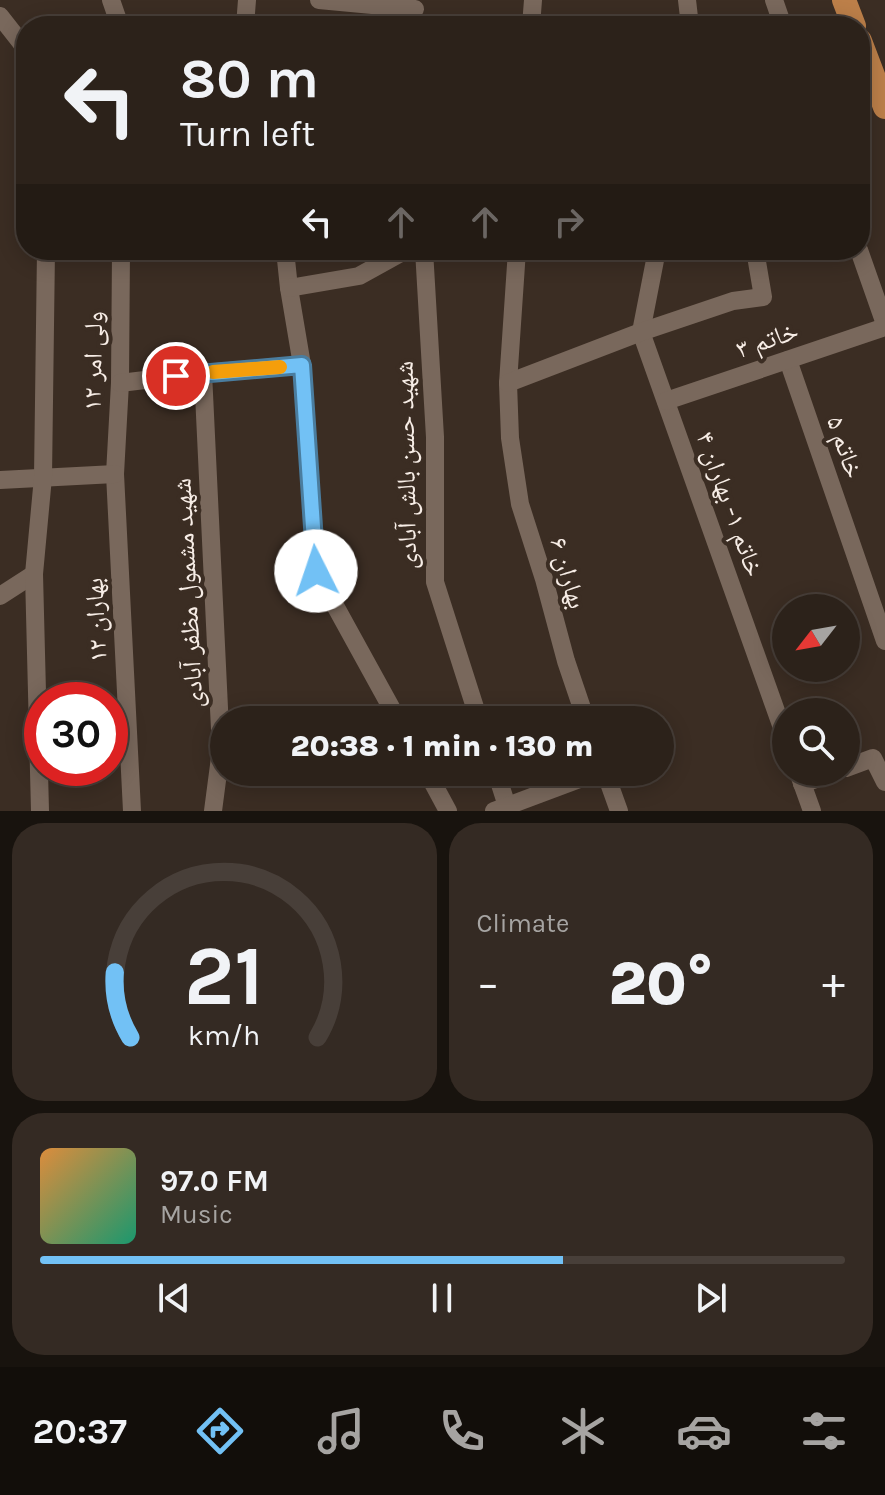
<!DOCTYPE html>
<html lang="en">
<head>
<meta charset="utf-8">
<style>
  body { margin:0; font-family:Karla,"Noto Naskh Arabic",sans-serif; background:#342a23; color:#f1f3f6; height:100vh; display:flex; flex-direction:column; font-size:30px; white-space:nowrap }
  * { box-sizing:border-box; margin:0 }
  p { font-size:26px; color:#a6a4a2 }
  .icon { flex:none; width:44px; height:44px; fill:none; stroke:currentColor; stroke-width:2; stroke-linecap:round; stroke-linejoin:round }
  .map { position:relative; height:811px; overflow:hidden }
  .details { display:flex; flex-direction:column; gap:12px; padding:12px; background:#18130e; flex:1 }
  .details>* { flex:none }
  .top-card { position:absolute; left:16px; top:16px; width:854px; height:244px; border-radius:32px; box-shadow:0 4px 20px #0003,0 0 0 2px #483f39; background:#2c221a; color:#f1f3f6; overflow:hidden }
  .needle { width:52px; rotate:239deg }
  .controls { position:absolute; left:772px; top:594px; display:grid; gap:16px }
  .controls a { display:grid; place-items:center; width:88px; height:88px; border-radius:50%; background:#2c221a; box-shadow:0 4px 20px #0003,0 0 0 2px #483f39; font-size:40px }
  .speed { position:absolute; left:24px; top:682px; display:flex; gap:16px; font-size:40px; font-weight:700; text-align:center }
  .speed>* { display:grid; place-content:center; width:104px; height:104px; border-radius:50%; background:#2c221a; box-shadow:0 4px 20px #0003,0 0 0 2px #483f39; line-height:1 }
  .speed .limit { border:12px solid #d22; background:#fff; color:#111 }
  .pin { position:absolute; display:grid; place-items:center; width:68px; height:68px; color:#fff; margin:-34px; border:4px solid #fff; border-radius:50%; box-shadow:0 2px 8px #0007 }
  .me { position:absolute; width:88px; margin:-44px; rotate:356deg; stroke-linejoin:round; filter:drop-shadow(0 0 6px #0008) }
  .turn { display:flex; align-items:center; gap:28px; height:168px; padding:0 32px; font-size:36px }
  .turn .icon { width:104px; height:104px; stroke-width:2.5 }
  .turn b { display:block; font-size:56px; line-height:68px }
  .lanes { display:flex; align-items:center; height:76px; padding:0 32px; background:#0003; justify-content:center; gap:40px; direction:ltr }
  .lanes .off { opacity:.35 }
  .big { font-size:60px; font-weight:800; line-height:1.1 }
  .details .card { flex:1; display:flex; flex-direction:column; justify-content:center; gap:12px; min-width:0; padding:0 28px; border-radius:32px; background:#342a23 }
  .details .dial { align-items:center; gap:0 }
  .dial svg { height:208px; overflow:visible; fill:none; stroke:#483f39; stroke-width:7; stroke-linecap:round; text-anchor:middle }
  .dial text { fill:#f1f3f6; stroke:none }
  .song { display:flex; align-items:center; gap:24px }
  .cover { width:96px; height:96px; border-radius:12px; background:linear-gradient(135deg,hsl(30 70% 55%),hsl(160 70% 35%)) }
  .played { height:8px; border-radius:4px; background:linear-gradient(90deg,#72c1f5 65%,#483f39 65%) }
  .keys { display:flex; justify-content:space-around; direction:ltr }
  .heat { display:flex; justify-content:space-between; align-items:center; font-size:44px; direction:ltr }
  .details .tiles { flex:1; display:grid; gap:12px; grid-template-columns:1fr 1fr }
  .card:last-child { grid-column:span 2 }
  .trip { position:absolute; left:210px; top:706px; width:464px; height:80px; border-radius:40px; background:#2c221a; box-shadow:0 4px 20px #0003,0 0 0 2px #483f39; font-weight:800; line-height:80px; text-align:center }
  .tabs { display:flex; height:128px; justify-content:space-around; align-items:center; background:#120e0a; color:#a6a4a2 }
  .tabs .icon { width:56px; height:56px }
  .tabs .on { color:#72c1f5 }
  .tabs b { font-size:36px; color:#f1f3f6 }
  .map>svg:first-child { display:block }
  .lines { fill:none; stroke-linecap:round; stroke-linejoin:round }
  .street { stroke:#79685c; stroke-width:18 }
  .primary { stroke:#bc7f49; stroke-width:24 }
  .route-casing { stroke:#4a7d9f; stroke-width:20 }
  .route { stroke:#72c1f5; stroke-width:14 }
  .slow { stroke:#f59e0b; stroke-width:14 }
  .labels { text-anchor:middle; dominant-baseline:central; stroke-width:8; stroke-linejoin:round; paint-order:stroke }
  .street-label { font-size:26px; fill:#f7ede6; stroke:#3b2d23 }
</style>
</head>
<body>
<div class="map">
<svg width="885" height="811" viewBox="0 0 885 811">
  <rect width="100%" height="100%" fill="#3b2d23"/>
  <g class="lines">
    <g class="street">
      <polyline points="111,0 120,26"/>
      <polyline points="319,0 415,9"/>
      <polyline points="687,0 690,26"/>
      <polyline points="774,0 783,26"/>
      <polyline points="0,16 22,44 26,59"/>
      <polyline points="245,26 247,0"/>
      <polyline points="531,26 533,0"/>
      <polyline points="121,250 120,383 115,474 132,811"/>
      <polyline points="285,250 289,288 302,365"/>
      <polyline points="424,250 435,437 435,582 479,720"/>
      <polyline points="517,250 508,383 510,438 520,504 544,579 566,661 586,720"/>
      <polyline points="859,250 885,324"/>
      <polyline points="289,288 359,276 406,250"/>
      <polyline points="641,332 786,739"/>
      <polyline points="641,332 657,250"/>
      <polyline points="788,360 885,641"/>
      <polyline points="203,373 221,750 213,811"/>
      <polyline points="120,383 203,373 302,365 316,571 398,720"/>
      <polyline points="508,383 641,332 733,301 763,297 755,250"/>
      <polyline points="666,401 885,327"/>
      <polyline points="0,480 115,474"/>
      <polyline points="0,596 34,574"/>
      <polyline points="846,768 873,758 885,782"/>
      <polyline points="427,772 448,811"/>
      <polyline points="496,772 507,806"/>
      <polyline points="605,772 619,811"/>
      <polyline points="798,772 812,811"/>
      <polyline points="802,784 835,772"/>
      <polyline points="40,811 34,574 43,477 46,250"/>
      <polyline points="494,811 598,772"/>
    </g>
    <g class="primary">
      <polyline points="844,0 854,26"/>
      <polyline points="860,41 885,107"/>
    </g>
  </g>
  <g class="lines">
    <defs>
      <polyline id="route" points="176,376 302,365 316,571"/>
    </defs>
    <use href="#route" class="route-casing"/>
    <use href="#route" class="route"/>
    <polyline class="slow" points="213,372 280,367"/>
  </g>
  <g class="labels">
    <g class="street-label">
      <text transform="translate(767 340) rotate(-19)">خاتم ۳</text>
      <text transform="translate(93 361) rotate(-89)">ولی امر ۱۲</text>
      <text transform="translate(845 447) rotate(71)">خاتم ۵</text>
      <text transform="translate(406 465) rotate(-91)">شهید حسن بالش آبادی</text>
      <text transform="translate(730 504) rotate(70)">خاتم ۱- بهاران ۴</text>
      <text transform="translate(568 573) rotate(74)">بهاران ۶</text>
      <text transform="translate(188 593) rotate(-93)">شهید مشمول مظفر آبادی</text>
      <text transform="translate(96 620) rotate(-93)">بهاران ۱۲</text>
    </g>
  </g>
</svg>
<div class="controls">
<a><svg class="needle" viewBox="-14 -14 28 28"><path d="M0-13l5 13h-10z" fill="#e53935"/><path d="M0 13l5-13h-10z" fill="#a6a4a2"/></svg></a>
<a><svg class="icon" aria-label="search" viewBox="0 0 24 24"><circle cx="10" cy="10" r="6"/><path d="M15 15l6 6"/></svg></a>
</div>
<div class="speed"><div class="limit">30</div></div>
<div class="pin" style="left:176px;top:376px;background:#d93025"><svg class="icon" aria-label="arrive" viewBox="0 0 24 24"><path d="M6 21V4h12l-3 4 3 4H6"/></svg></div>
<svg class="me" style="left:316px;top:571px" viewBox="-20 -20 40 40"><circle r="19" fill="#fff"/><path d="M0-13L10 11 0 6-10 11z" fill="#72c1f5"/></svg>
<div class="trip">20:38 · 1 min · 130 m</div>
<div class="top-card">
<div class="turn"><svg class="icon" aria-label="left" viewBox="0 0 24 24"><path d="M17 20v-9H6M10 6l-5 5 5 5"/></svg><div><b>80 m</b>Turn left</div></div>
<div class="lanes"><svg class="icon" aria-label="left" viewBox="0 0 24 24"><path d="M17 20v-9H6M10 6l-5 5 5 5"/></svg><svg class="icon off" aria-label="ahead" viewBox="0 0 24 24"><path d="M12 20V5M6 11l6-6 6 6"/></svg><svg class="icon off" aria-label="ahead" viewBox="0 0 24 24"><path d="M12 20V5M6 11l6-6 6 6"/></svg><svg class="icon off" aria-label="right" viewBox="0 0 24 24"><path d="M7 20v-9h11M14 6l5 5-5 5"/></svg></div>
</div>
</div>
<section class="details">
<div class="tiles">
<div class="card dial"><svg viewBox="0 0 100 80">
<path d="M14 69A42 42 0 1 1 86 69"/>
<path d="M14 69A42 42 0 0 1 8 44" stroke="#72c1f5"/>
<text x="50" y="56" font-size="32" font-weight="700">21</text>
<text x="50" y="72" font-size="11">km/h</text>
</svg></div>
<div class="card"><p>Climate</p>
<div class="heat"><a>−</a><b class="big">20°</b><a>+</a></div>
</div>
<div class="card">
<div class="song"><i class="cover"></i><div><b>97.0 FM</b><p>Music</p></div></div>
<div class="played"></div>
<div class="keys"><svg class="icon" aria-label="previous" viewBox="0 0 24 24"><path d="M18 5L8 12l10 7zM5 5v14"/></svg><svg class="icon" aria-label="pause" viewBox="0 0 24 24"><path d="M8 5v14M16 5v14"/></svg><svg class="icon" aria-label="next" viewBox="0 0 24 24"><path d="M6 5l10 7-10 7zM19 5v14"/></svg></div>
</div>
</div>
</section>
<nav class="tabs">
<b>20:37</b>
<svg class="icon on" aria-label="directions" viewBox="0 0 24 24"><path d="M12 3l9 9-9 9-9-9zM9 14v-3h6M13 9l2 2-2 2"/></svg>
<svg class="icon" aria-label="music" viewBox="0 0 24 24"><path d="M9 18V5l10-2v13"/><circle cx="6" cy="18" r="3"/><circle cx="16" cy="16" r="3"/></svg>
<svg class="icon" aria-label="phone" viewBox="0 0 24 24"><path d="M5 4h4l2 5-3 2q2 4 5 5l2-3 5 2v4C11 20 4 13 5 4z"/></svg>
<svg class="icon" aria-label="climate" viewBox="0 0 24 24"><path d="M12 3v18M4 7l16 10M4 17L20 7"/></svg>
<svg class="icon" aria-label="car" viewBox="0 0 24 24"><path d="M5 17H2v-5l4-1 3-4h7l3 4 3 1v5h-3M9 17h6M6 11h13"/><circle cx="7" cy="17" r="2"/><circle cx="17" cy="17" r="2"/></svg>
<svg class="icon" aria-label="filters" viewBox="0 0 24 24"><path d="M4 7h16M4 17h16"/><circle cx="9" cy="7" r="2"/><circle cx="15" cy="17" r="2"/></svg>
</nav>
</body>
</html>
